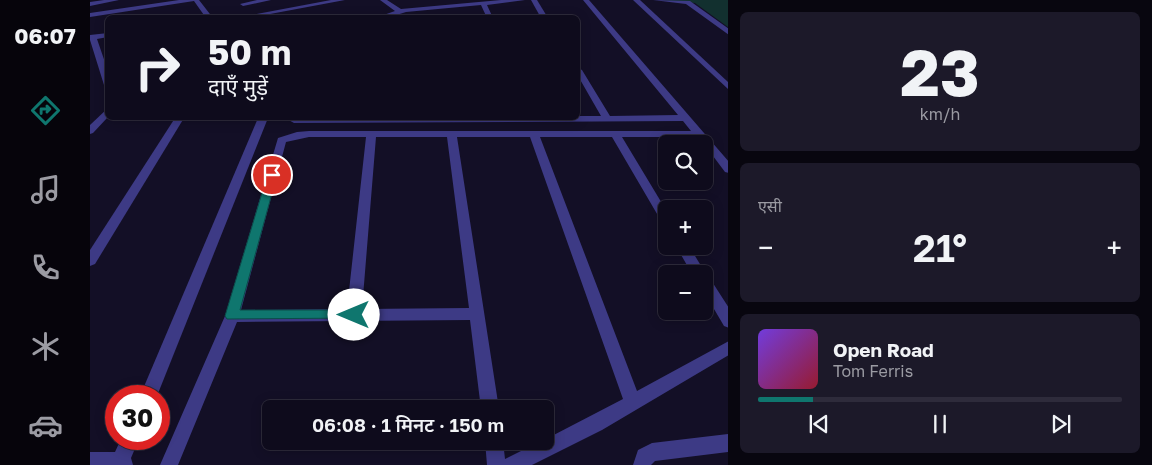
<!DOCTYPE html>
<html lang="hi">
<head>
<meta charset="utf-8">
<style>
  body { margin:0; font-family:"Golos Text","Noto Sans Devanagari",sans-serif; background:#1c1929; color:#f1f3f6; height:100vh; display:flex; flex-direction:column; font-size:19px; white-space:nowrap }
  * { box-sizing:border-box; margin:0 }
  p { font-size:16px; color:#9b9ba3 }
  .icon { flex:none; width:28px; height:28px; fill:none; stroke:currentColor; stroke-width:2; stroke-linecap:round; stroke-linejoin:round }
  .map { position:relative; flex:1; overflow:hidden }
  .side { display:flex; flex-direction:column; gap:12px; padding:12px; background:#08060f; width:424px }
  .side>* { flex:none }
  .banner { position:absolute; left:15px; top:15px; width:475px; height:105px; border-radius:8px; box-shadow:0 2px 12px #0003,0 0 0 1px #2e2b3b; background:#0e0b1c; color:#f1f3f6; overflow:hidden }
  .tools { position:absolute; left:568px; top:135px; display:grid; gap:10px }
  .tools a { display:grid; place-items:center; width:55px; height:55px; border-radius:8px; background:#0e0b1c; box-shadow:0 2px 12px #0003,0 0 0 1px #2e2b3b; font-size:25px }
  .speed { position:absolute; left:15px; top:385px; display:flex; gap:10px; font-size:25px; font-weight:700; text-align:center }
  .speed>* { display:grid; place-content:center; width:65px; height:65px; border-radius:50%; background:#0e0b1c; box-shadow:0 2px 12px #0003,0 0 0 1px #2e2b3b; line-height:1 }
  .speed .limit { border:8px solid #d22; background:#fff; color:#111 }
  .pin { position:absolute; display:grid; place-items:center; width:42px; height:42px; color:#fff; margin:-21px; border:2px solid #fff; border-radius:50%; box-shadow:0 1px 5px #0007 }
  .me { position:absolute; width:55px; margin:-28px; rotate:270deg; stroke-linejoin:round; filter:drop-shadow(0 0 4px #0008) }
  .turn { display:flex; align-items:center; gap:18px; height:105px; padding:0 20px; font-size:22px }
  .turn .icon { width:65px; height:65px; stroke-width:2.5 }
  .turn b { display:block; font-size:35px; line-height:42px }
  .big { font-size:38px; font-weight:600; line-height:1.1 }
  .side .card { flex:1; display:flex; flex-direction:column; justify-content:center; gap:8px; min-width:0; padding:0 18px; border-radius:8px; background:#1c1929 }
  .side .dial { align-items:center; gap:0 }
  .dial b { font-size:65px; line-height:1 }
  .song { display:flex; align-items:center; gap:15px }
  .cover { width:60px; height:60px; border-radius:8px; background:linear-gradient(135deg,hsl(260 70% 55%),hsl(350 70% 35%)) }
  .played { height:5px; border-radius:2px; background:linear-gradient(90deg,#0f766e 15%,#2e2b3b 15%) }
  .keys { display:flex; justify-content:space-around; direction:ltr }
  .heat { display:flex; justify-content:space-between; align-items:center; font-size:28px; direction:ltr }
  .trip { position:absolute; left:172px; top:400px; width:292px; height:50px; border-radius:8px; background:#0e0b1c; box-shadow:0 2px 12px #0003,0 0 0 1px #2e2b3b; font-weight:600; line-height:50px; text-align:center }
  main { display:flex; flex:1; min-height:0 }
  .dock { display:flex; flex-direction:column; width:90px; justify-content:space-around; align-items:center; background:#06040b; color:#9b9ba3 }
  .dock .icon { width:35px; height:35px }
  .dock .on { color:#0f766e }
  .dock b { font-size:22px; color:#f1f3f6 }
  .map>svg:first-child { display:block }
  .green { fill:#12302f }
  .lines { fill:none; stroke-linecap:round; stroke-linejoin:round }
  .minor { fill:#3d3a85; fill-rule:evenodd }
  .route { fill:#0f766e; stroke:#0a4d48 }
</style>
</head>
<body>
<main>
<nav class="dock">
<b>06:07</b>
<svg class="icon on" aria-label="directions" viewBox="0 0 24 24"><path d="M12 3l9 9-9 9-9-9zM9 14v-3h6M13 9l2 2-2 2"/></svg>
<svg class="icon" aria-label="music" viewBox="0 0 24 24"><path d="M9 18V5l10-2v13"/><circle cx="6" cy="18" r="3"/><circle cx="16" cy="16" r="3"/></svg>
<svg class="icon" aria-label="phone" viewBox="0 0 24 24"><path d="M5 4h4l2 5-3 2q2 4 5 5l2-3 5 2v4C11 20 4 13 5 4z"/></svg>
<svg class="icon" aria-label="climate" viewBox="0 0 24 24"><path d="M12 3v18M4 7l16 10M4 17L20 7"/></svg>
<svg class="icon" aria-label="car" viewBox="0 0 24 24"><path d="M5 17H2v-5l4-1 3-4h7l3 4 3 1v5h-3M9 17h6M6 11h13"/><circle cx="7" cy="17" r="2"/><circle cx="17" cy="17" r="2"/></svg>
</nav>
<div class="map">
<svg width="639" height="465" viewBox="0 0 639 465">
  <rect width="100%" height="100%" fill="#130f26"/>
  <polygon class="green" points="569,0 638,0 638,27 605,3"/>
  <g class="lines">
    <g class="minor">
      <polygon points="14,0 29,0 0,6 0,2"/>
      <polygon points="89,0 109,0 123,18 116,18 104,1 0,17 0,13"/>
      <polygon points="167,0 181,0 153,6 150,4"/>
      <polygon points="241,0 255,0 164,17 161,15"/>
      <polygon points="290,0 297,0 311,9 411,0 435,0 397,5 403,18 397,18 391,5 316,12 297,18 285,18 305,11"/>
      <polygon points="441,0 447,0 458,18 451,18"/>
      <path d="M 493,0 L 499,0 L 639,162 L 639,173 L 635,172 L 614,144 L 606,137 L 532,137 L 576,210 L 576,223 L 570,219 L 522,137 L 450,137 L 547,391 L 639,341 L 639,355 L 512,430 L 442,465 L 397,465 L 395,441 L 413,441 L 415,459 L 451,441 L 456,441 L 456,439 L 533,399 L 440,137 L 367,137 L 409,409 L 391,409 L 380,320 L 147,322 L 88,465 L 70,465 L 135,316 L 188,138 L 207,132 L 219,131 L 601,131 L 593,121 L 204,123 L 195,118 L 488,118 L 488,116 L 511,116 L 488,76 L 488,68 L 492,70 L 520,116 L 588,115 ZM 276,137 L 257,309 L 151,310 L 196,142 L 219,137 ZM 286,137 L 357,137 L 379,308 L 272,309 Z"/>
      <polygon points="543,0 550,0 639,83 639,90"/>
      <polygon points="563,0 600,1 639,29 639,35 596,4"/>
      <polygon points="18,33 18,37 7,39 18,71 18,87 14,85 0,40 0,35"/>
      <polygon points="18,108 18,117 3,133 0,134 0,125"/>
      <polygon points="85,118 94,118 5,264 0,266 0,250"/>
      <polygon points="168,118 178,118 67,396 50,396"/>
      <polygon points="586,246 599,246 616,274 615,276 619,277 639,308 639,328 634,326 614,292 614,274 602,274"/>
      <polygon points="639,434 639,452 565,461 561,465 543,465 548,450 562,443"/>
      <polygon points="31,439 49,439 41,458 43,465 0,465 0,452 25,452"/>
    </g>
  </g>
  <polygon class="route" points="178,173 187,175 150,310 264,310 271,315 269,318 137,319 135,316"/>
</svg>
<div class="tools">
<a><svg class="icon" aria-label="search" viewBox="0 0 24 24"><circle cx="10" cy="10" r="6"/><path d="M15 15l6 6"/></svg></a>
<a>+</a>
<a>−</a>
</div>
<div class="speed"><div class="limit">30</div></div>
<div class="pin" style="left:182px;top:175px;background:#d93025"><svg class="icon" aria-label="arrive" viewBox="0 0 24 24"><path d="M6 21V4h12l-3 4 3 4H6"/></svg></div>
<svg class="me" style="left:264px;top:315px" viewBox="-20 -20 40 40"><circle r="19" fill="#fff"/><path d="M0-13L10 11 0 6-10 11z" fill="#0f766e"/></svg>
<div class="trip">06:08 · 1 मिनट · 150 m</div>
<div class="banner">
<div class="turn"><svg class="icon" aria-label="right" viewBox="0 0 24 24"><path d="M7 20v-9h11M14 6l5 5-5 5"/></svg><div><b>50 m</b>दाएँ मुड़ें</div></div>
</div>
</div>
<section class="side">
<div class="card dial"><b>23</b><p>km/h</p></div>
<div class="card"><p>एसी</p>
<div class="heat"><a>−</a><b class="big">21°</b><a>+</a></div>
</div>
<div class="card">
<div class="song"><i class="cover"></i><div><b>Open Road</b><p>Tom Ferris</p></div></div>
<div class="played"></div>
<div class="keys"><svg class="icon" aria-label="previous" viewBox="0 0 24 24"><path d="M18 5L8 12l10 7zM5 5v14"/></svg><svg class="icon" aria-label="pause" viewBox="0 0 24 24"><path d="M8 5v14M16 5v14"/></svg><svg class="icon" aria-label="next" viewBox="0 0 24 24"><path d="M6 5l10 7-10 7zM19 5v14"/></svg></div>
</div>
</section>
</main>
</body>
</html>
